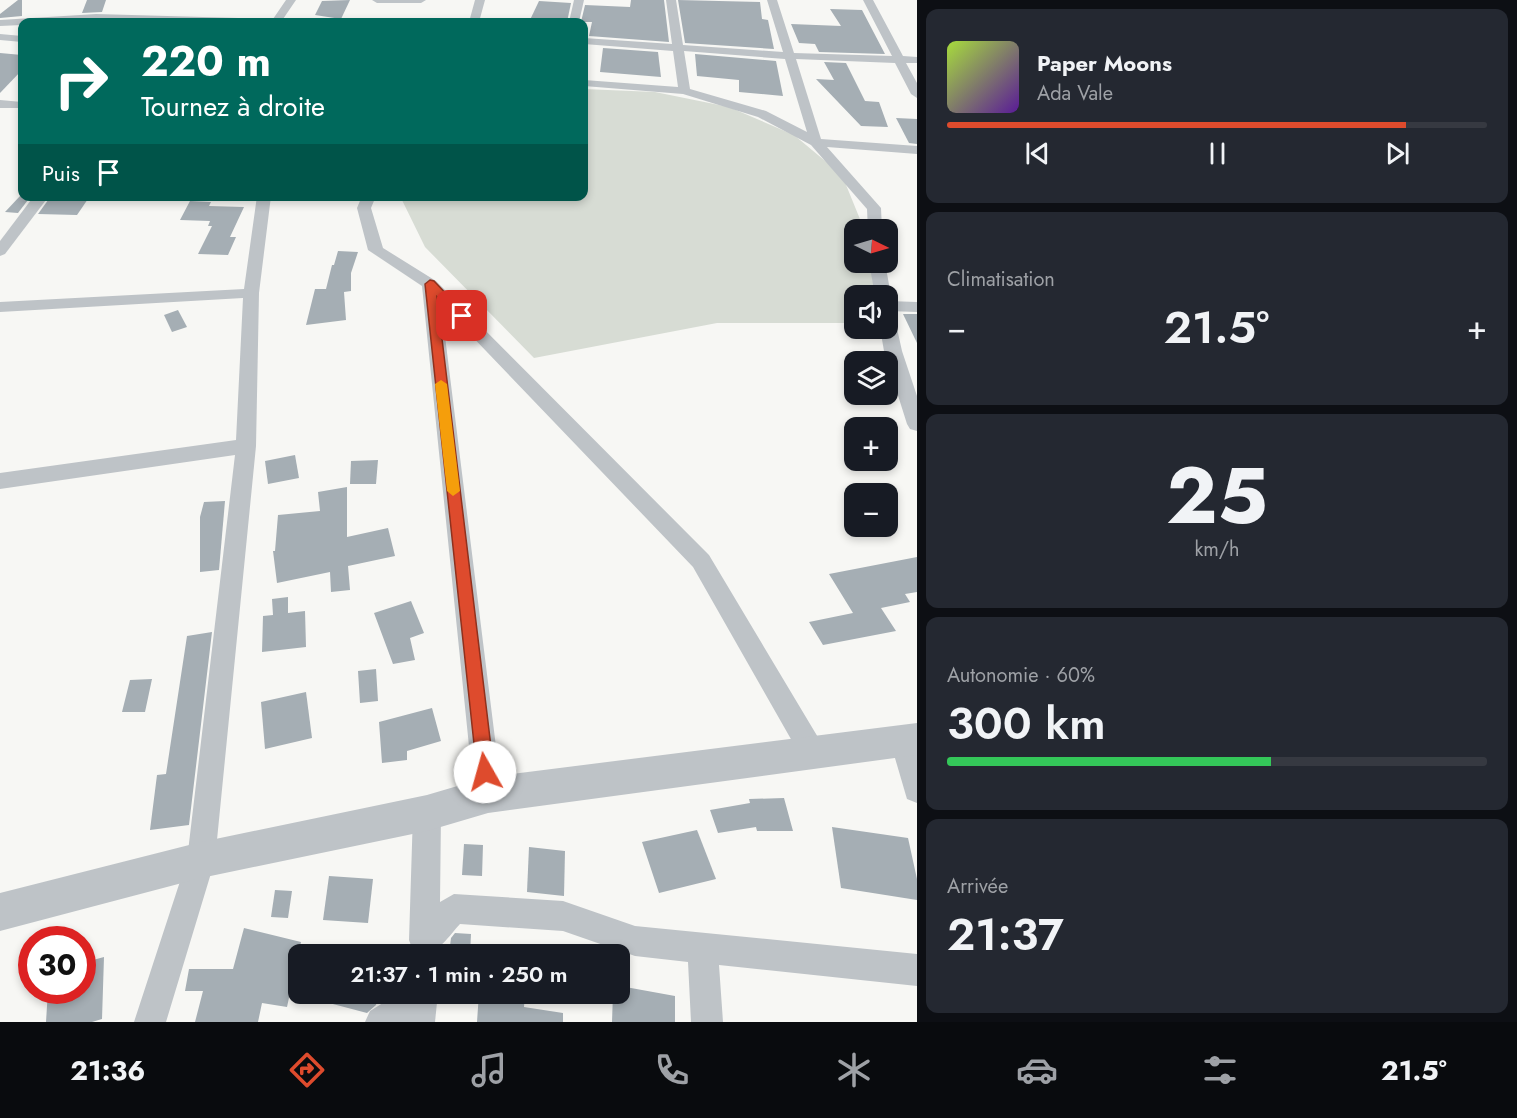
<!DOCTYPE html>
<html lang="fr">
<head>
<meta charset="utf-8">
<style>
  body { margin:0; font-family:Jost,sans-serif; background:#242831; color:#f1f3f6; height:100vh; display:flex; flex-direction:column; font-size:22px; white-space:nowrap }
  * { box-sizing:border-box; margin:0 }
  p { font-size:20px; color:#9ea1a6 }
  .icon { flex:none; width:33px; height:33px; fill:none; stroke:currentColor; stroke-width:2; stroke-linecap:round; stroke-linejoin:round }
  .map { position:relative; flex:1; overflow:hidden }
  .drawer { display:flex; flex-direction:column; gap:9px; padding:9px; background:#0d0f14; width:600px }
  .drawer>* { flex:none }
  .guide { position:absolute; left:18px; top:18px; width:570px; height:183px; border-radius:12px; box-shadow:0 3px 9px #0003; background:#00695c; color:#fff; overflow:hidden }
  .needle { width:39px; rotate:95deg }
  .tools { position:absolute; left:844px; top:219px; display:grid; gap:12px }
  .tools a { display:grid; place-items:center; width:54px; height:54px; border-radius:12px; background:#171b24; box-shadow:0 3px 9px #0003; font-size:30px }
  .speed { position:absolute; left:18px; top:926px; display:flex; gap:12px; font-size:30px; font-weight:700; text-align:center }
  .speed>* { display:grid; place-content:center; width:78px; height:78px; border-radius:50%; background:#171b24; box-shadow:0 3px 9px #0003; line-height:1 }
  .speed .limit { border:9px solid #d22; background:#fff; color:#111 }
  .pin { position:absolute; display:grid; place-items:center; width:51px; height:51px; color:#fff; margin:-26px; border-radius:12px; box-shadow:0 3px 9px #0006 }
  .me { position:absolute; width:66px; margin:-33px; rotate:353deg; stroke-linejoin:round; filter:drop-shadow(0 0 4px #0008) }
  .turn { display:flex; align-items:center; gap:21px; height:126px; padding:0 24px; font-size:27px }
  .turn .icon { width:78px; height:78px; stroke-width:2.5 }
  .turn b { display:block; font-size:42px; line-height:51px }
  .then { display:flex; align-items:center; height:57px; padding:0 24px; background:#0003; gap:12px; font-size:22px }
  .big { font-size:45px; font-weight:600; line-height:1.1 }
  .drawer .card { flex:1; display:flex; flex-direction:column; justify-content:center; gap:9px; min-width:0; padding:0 21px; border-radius:12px; background:#242831 }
  .drawer .dial { align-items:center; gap:0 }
  .dial b { font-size:78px; line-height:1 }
  .song { display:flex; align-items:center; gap:18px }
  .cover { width:72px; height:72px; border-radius:9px; background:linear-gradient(135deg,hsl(80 70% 55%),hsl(270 70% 35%)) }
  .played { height:6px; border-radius:3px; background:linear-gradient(90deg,#de4b2d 85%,#363941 85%) }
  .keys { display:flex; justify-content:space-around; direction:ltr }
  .heat { display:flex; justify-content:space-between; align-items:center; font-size:33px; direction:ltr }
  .charge { height:9px; border-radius:4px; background:linear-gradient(90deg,#34c759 60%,#363941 0) }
  .trip { position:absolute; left:288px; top:944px; width:342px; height:60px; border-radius:12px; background:#171b24; box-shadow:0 3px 9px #0003; font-weight:600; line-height:60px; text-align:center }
  .tab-bar { display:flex; height:96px; justify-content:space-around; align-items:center; background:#090b0e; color:#9ea1a6 }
  .tab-bar .icon { width:42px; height:42px }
  .tab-bar .selected { color:#de4b2d }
  .tab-bar b { font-size:27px; color:#f1f3f6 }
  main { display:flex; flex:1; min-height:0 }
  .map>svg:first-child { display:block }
  .green { fill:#d7dcd4 }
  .building { fill:#a5aeb4 }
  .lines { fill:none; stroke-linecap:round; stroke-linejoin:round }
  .minor { fill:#bec3c7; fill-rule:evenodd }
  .tertiary { fill:#bec3c7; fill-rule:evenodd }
  .route { fill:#de4b2d; stroke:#90311d; stroke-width:1.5 }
  .slow { fill:#f59e0b }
</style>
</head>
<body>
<main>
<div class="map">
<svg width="917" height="1022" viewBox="0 0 917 1022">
  <rect width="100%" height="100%" fill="#f7f7f4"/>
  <polygon class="green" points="584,89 655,92 729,107 794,135 842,175 864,229 855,230 855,262 870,263 875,295 855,296 855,323 717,323 534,358 425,247 401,198 584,196"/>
  <g class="building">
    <polygon points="18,0 22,0 22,16 0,18 0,14"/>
    <polygon points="87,0 106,0 102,12 82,13"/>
    <polygon points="350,0 341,19 315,15 322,1"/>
    <polygon points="631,0 664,0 669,42 589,36 592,22 581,22 585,5 630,7"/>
    <polygon points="678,0 760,2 762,19 768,20 774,49 685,43"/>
    <polygon points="539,1 571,3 567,22 529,22"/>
    <polygon points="830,9 862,10 885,54 819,52 815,44 799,43 791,24 841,26"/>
    <polygon points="603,48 658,52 661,77 600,72"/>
    <polygon points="0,53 22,55 22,70 0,93"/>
    <polygon points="695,54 776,61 783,96 739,92 739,80 697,76"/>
    <polygon points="824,62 846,63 865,101 879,102 888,127 861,126 816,79 834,80"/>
    <polygon points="896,118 917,119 917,144 909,143"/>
    <polygon points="20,196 31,196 18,213 5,212"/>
    <polygon points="51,196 90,196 77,215 38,214"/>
    <polygon points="190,201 211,202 209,206 244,207 230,237 236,237 228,255 198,254 212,226 208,226 210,221 180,220"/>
    <polygon points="338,251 358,252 351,273 351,291 344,292 346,320 306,325 315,289 326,289 332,265 334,265"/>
    <polygon points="178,310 187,327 172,332 164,315"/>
    <polygon points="903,314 917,314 917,343"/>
    <polygon points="295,455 299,478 268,484 265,461"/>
    <polygon points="378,460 376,484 350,484 351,461"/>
    <polygon points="347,487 347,537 388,528 395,556 348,566 350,590 331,592 330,572 277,583 273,551 275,551 278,515 320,511 318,492"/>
    <polygon points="225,501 219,570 200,572 200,517 204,502"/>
    <polygon points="917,557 917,592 905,594 910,602 881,608 896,631 823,645 809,622 853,613 829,574"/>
    <polygon points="288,597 288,613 305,611 306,647 262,652 263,616 273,615 272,599"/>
    <polygon points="411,601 424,633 410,638 415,660 393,664 374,613"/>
    <polygon points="212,632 189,825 150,830 157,775 166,774 187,636"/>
    <polygon points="376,669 378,701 360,703 358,671"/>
    <polygon points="152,679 145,712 122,712 130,680"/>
    <polygon points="306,692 312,738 265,749 261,702"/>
    <polygon points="432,708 441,741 407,751 407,760 382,763 379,722"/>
    <polygon points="784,798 793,831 757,831 756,827 718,833 710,810 750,803 749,799"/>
    <polygon points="832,827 908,838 917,879 917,900 841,888"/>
    <polygon points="697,830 716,879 659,893 642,842"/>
    <polygon points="464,844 483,845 482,876 462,875"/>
    <polygon points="529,847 565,851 564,896 527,892"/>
    <polygon points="329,876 373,879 368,923 323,920"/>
    <polygon points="275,890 292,891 288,918 271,917"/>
    <polygon points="244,928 301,942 287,1007 262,1003 258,1022 195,1022 203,991 185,991 189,969 233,969"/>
    <polygon points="455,933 471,934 470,954 449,954 451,938"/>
    <polygon points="104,957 102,1019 92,1022 46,1022 48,990 82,990 82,963"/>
    <polygon points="620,986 675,996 675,1022 612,1022 613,993 620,993"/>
    <polygon points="311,993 379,993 376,1005 367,1013 310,998"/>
    <polygon points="479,993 525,993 524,1007 563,1013 563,1022 477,1022"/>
  </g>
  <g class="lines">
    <g class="minor">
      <polygon points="286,0 296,0 281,22 96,20 22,22 22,25 0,26 0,20 96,14 273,19"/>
      <polygon points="372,0 426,0 421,3 377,3"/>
      <polygon points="475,0 485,0 479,22 469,22"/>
      <polygon points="574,0 584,0 579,22 569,22"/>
      <path d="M 666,0 L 676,0 L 683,45 L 783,52 L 767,0 L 777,0 L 794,53 L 892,56 L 863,0 L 873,0 L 903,56 L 917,57 L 917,63 L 906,63 L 917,83 L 917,98 L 911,94 L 895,63 L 796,59 L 821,139 L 917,146 L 917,154 L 827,147 L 881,208 L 882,230 L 868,230 L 867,209 L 811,145 L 758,117 L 683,94 L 584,86 L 584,80 L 678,87 L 673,51 L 584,44 L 584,38 L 672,44 ZM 684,51 L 785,59 L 807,132 L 766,111 L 690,89 Z"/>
      <polygon points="0,34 22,36 22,42 0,40"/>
      <polygon points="0,100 22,102 22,108 0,108"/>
      <polygon points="34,196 49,196 5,254 0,256 0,241"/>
      <polygon points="257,196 271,196 259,293 256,446 215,860 166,1022 134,1022 187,860 235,455 0,489 0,473 236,440 243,298 0,312 0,302 244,289"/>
      <polygon points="362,196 376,196 371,208 383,248 436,281 709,555 822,744 826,753 822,762 813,766 804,762 693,567 441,304 502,795 498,805 488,809 478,805 474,795 422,286 368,250 357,208"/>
      <polygon points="869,262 885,262 891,296 889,299 888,296 875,296"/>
      <polygon points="888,301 917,302 917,312 888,311"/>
      <polygon points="888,319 894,320 896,324 902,351 917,396 917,431 910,429 907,424 884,351 880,328 888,328"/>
      <polygon points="903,728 912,732 917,744 917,803 907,799 890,741 894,732"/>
      <path d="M 427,799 L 437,803 L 441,813 L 440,902 L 454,894 L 563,901 L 635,926 L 917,954 L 917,986 L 719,965 L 723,1022 L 691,1022 L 688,962 L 635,956 L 563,931 L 460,924 C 447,938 435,960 413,951 L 409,940 L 413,813 L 417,803 Z"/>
      <polygon points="399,993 438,993 435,1022 365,1022 370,1011"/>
    </g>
    <polygon class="tertiary" points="917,723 917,755 488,813 427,831 201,878 0,931 0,893 201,842 427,795 488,777"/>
  </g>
  <polygon class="route" points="430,280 434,281 467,316 466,319 458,319 437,297 494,772 491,778 485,781 479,778 477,772 425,284"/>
  <polygon class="slow" points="441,380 447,384 460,491 453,496 447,491 435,384"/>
</svg>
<div class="tools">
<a><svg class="needle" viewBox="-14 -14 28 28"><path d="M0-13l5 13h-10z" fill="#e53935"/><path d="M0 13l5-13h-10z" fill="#9ea1a6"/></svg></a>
<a><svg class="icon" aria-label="sound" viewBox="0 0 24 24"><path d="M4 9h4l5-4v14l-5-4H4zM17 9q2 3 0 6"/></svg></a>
<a><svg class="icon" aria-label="layers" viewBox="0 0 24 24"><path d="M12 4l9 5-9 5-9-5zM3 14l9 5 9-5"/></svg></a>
<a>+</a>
<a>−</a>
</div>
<div class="speed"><div class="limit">30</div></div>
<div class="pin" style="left:462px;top:316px;background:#d93025"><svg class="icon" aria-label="arrive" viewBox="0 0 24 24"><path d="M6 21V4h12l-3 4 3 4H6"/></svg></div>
<svg class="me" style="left:485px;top:772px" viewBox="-20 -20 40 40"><circle r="19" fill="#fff"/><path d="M0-13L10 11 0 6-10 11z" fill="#de4b2d"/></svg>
<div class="trip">21:37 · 1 min · 250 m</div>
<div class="guide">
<div class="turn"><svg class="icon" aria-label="right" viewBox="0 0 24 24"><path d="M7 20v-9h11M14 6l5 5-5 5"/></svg><div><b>220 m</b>Tournez à droite</div></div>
<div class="then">Puis<svg class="icon" aria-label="arrive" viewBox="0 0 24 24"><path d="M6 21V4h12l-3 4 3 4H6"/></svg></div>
</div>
</div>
<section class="drawer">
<div class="card">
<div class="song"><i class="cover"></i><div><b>Paper Moons</b><p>Ada Vale</p></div></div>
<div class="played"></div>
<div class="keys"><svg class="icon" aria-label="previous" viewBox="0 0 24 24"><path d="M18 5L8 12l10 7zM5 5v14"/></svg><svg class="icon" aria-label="pause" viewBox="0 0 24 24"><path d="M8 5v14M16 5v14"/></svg><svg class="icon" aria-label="next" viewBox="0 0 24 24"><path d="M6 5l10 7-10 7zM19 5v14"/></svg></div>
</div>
<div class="card"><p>Climatisation</p>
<div class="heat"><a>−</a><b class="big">21.5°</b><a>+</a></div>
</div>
<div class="card dial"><b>25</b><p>km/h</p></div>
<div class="card"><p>Autonomie · 60%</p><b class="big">300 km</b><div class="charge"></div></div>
<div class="card"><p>Arrivée</p><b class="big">21:37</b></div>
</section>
</main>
<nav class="tab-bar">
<b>21:36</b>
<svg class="icon selected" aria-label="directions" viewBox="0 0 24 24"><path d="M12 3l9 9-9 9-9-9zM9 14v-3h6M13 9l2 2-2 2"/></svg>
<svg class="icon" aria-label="music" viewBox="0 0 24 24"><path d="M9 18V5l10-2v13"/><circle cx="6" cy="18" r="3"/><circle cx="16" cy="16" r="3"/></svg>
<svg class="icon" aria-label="phone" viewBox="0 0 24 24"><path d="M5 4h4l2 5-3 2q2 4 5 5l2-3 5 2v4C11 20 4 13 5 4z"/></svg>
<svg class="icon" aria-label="climate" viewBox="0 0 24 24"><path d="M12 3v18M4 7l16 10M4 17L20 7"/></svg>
<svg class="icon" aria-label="car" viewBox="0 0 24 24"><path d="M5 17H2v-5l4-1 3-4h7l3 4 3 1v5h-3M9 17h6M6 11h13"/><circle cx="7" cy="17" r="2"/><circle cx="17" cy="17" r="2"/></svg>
<svg class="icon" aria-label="filters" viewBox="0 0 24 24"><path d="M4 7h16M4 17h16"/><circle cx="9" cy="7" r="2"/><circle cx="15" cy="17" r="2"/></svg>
<b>21.5°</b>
</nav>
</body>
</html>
